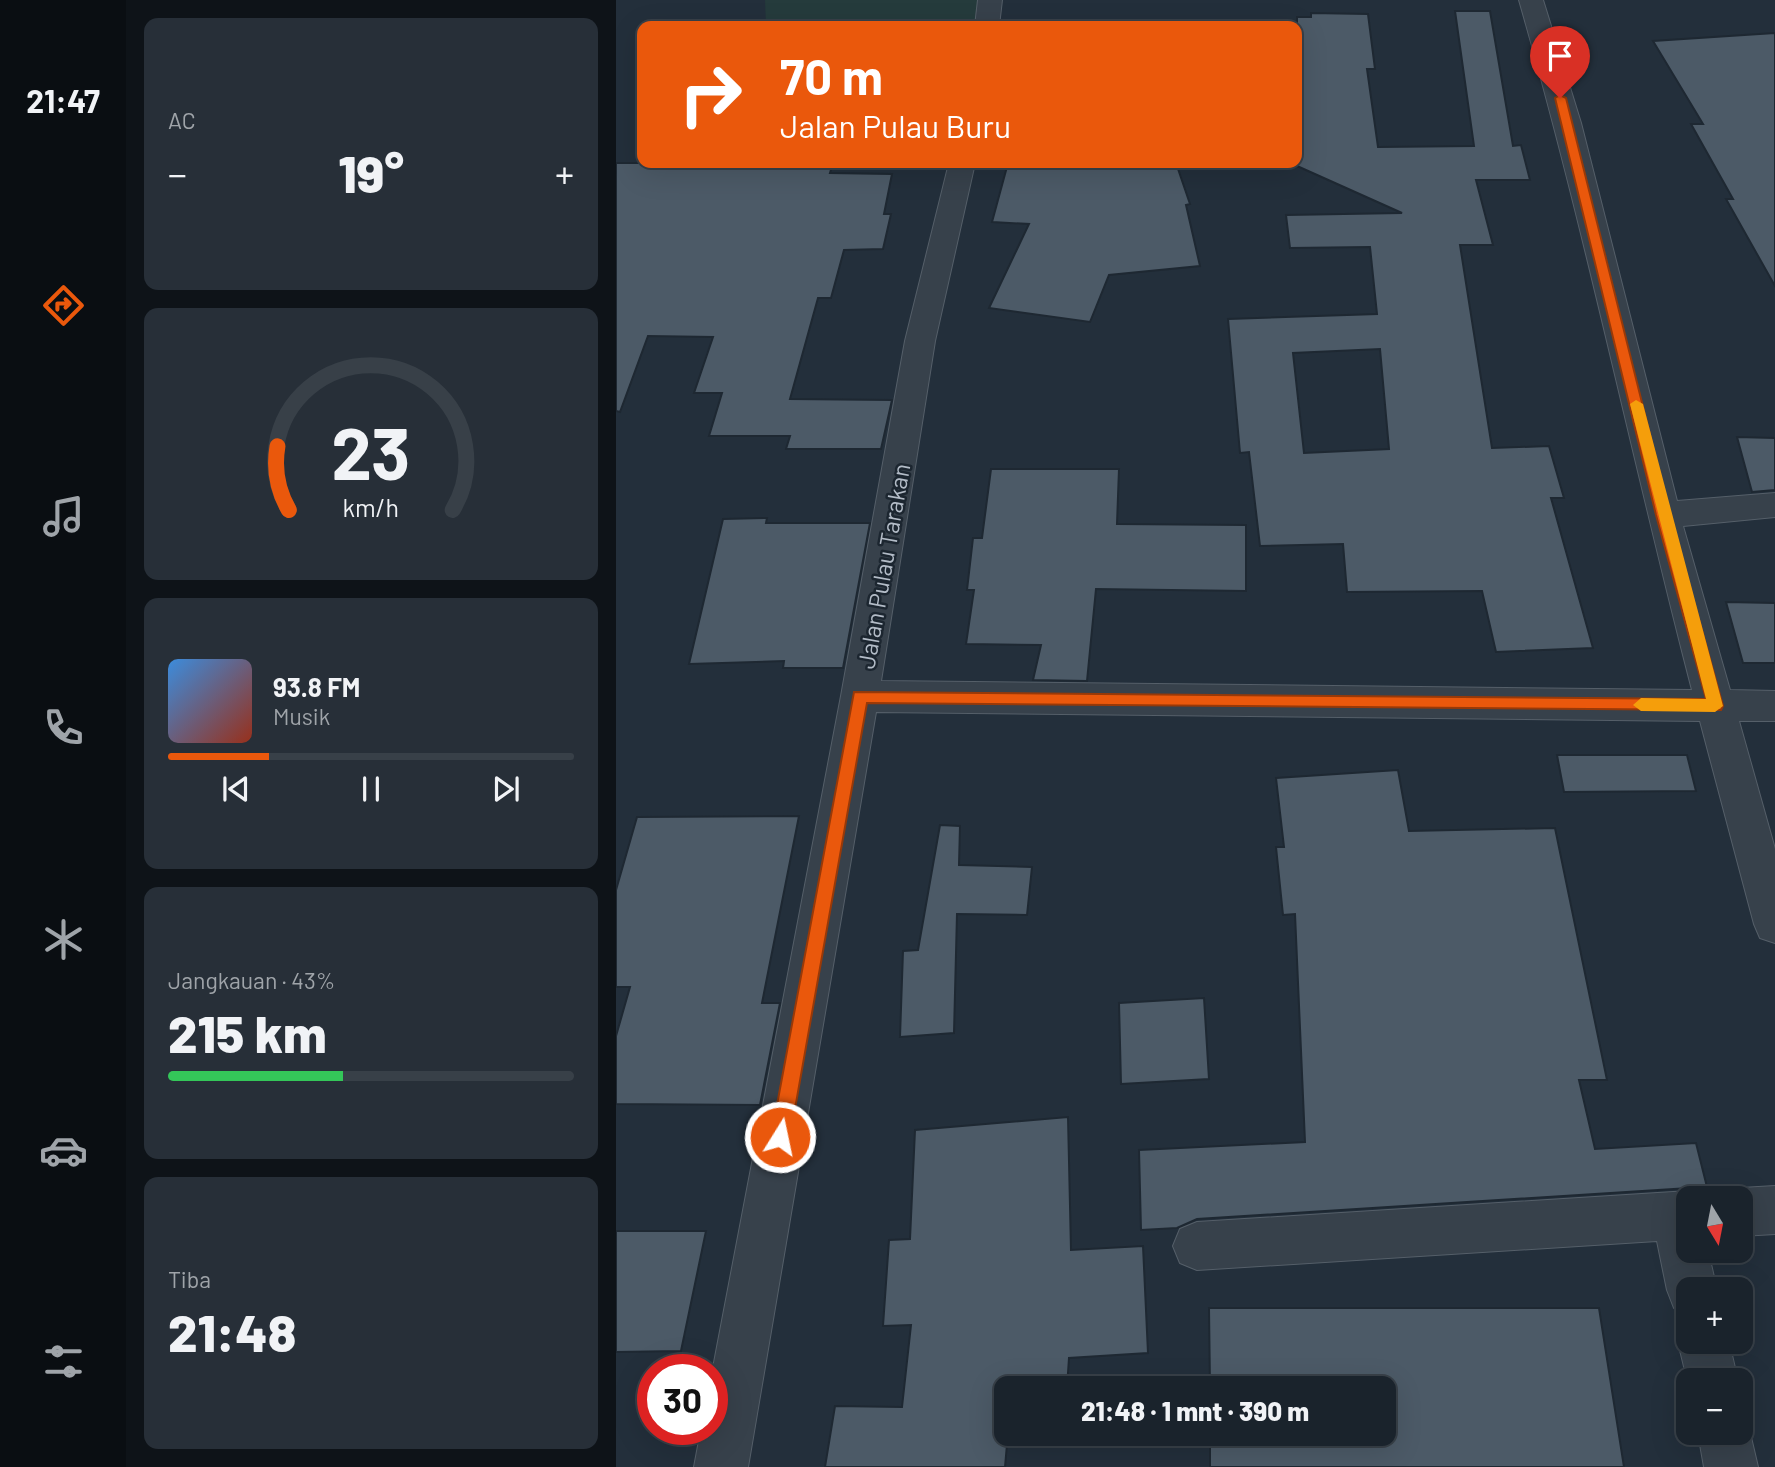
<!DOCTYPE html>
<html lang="id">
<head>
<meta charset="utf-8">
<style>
  body { margin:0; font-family:Barlow,sans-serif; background:#272f38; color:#f1f3f6; height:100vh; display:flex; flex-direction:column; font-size:26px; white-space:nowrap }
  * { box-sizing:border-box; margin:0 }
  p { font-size:23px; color:#9fa4a9 }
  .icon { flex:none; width:38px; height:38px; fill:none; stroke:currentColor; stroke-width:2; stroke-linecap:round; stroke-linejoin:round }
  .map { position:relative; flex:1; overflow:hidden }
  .panel { display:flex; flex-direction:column; gap:18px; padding:18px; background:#0e1318; width:490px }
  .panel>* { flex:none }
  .guide { position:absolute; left:21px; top:21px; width:665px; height:147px; border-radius:14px; box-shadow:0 7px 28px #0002,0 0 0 2px #384048; background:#ea580c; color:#fff; overflow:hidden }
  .needle { width:46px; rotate:170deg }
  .tools { position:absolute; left:1060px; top:1186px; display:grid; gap:14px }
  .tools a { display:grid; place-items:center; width:77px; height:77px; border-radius:14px; background:#1a232c; box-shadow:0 7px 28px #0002,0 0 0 2px #384048; font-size:35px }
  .speed { position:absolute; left:21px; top:1354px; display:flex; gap:14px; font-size:35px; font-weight:700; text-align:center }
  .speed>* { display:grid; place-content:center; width:91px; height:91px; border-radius:50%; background:#1a232c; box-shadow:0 7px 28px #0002,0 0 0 2px #384048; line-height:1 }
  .speed .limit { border:10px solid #d22; background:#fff; color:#111 }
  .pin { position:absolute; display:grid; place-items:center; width:60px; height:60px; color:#fff; margin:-72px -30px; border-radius:50% 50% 50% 0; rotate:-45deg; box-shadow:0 0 7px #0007 }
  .pin .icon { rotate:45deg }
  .me { position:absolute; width:77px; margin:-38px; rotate:10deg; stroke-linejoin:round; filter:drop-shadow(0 0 5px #0008) }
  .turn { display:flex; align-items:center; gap:24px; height:147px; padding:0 28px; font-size:32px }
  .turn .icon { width:91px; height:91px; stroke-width:2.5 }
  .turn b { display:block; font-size:49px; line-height:60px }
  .big { font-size:52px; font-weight:800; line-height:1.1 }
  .panel .widget { flex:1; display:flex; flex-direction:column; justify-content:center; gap:10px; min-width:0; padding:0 24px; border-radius:14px; background:#272f38 }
  .panel .dial { align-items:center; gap:0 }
  .dial svg { height:182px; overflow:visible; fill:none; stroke:#384048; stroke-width:7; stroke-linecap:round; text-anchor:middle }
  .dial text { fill:#f1f3f6; stroke:none }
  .song { display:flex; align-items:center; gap:21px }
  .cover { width:84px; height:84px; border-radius:10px; background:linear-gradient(135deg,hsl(210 70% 55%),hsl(10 70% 35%)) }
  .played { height:7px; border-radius:4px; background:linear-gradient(90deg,#ea580c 25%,#384048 25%) }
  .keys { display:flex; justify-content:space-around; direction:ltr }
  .heat { display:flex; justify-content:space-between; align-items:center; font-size:38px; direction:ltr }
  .charge { height:10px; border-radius:5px; background:linear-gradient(90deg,#34c759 43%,#384048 0) }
  .trip { position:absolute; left:378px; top:1376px; width:402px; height:70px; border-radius:14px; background:#1a232c; box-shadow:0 7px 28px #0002,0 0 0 2px #384048; font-weight:800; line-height:70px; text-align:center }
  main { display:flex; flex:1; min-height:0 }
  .tab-bar { display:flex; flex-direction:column; width:126px; justify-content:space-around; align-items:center; background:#0a0e12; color:#9fa4a9 }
  .tab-bar .icon { width:49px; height:49px }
  .tab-bar .on { color:#ea580c }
  .tab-bar b { font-size:32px; color:#f1f3f6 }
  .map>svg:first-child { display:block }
  .green { fill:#253b3c }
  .building { fill:#4c5a67; stroke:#1e2832; stroke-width:2; fill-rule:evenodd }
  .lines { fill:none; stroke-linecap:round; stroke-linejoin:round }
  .minor-casing { stroke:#555f69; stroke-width:2 }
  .minor { fill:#37414b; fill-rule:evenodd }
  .route { fill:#ea580c; stroke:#983908; stroke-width:2 }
  .slow { fill:#f59e0b }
  .labels { text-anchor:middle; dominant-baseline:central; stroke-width:5; stroke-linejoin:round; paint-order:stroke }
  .street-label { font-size:24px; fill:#b3bcc7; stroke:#1c2630 }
</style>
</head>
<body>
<main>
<nav class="tab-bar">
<b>21:47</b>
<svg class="icon on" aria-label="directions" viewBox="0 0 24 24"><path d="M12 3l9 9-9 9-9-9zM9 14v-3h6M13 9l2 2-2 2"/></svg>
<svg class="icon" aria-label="music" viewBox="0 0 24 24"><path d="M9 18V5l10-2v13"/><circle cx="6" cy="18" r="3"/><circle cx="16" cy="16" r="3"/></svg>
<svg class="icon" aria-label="phone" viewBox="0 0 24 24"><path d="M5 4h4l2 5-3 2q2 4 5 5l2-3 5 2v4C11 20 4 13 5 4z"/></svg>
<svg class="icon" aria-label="climate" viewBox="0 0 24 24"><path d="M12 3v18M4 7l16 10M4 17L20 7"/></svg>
<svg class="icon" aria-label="car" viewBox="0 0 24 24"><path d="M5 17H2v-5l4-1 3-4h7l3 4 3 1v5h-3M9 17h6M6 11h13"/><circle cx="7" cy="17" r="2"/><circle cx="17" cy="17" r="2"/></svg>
<svg class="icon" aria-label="filters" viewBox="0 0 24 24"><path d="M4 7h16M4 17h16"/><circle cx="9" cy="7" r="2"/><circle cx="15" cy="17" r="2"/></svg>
</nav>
<section class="panel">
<div class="widget"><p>AC</p>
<div class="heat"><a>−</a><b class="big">19°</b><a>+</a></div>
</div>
<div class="widget dial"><svg viewBox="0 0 100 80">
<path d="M14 69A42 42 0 1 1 86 69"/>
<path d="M14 69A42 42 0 0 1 9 41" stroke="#ea580c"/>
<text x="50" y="56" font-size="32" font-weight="700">23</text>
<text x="50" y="72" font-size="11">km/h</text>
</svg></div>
<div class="widget">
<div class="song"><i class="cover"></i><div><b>93.8 FM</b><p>Musik</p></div></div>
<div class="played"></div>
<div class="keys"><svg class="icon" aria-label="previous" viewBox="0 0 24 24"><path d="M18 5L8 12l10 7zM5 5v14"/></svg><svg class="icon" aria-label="pause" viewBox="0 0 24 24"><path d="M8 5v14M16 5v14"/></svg><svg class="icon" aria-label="next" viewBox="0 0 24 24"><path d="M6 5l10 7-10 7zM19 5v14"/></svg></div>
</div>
<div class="widget"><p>Jangkauan · 43%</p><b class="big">215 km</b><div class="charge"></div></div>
<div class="widget"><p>Tiba</p><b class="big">21:48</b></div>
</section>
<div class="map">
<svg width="1159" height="1467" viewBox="0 0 1159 1467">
  <rect width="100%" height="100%" fill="#232f3b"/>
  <polygon class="green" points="149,0 365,0 360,26 150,26"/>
  <g class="building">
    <path d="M 839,11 L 874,11 L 897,146 L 905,145 L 914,180 L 860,180 L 877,245 L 844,245 L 876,448 L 933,446 L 948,498 L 935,498 L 977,648 L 880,652 L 866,591 L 731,592 L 727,544 L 644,546 L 633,452 L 624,453 L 612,319 L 761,314 L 754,247 L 674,248 L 670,215 L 786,213 L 681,166 L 681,17 L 695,17 L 695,13 L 752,14 L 759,69 L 751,69 L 762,147 L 858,146 ZM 764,349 L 773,449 L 688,453 L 677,353 Z"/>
    <polygon points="1159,33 1159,286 1110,199 1117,199 1075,124 1087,124 1037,41"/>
    <polygon points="0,163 217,163 214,173 276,174 268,214 275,214 267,249 228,250 215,298 202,298 174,399 276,400 265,449 170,449 174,436 93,436 106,393 78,393 97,337 32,336 4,412 0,411"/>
    <polygon points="392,163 560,163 574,204 570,205 584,266 493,275 474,322 373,308 413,224 376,222"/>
    <polygon points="1121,437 1159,438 1159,490 1136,492"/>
    <polygon points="375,469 503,469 501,524 630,525 630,591 480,589 471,681 417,680 425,645 350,644 358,590 351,590 357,538 366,538"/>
    <polygon points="151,518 150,523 254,523 227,668 167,668 168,661 73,664 107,519"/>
    <polygon points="1110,602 1159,603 1159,663 1127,663"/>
    <polygon points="941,755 1071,755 1080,791 948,792"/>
    <polygon points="782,770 793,831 939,828 991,1080 963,1080 979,1149 1080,1143 1094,1199 1073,1188 581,1219 561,1228 525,1230 523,1150 689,1142 679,914 667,915 660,847 668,847 660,778"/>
    <polygon points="183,816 146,1003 164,1003 144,1105 0,1104 0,1036 14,987 0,987 0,890 21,817"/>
    <polygon points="324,825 344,826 343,865 416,867 411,915 341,914 338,1033 284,1037 287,951 302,950"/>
    <polygon points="588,998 593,1079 505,1084 503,1003"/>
    <polygon points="452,1117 455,1250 527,1246 532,1353 453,1358 451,1388 390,1388 392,1433 389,1467 209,1467 219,1406 286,1407 295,1325 267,1326 273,1240 294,1239 299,1130"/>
    <polygon points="0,1231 90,1231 65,1351 0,1352"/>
    <polygon points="593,1308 983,1308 1008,1467 594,1467 594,1433 768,1433 768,1388 594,1388"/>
  </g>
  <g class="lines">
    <defs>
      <g id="minor">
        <polygon points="362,0 386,0 383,26 359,26"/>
        <path d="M 903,0 L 927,0 L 965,123 L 1061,501 L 1159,493 L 1159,517 L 1067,526 L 1114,690 L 1159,691 L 1159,721 L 1123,721 L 1159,849 L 1159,943 L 1144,938 L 1138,924 L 1084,721 L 260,712 L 132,1467 L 78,1467 L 85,1430 L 96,1430 L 96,1373 L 225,696 L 289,341 L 333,163 L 359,163 L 319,341 L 265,681 L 1076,690 C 1016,460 969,228 903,0 Z"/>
        <polygon points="1159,1186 1159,1234 1125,1236 1125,1199 1106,1199 1108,1195 1125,1188"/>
        <polygon points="1073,1191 1090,1199 1073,1199 1073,1251 1092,1251 1101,1290 1073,1290 1073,1314 1058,1308 1051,1290 1041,1241 581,1270 564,1263 557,1246 564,1229 581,1222"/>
        <polygon points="1073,1322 1073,1342 1113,1342 1122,1381 1073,1381 1073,1387 1062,1342 1069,1324"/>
        <polygon points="1125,1414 1134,1433 1142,1467 1088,1467 1082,1433 1125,1433"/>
      </g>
    </defs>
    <use href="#minor" class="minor-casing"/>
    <use href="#minor" class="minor"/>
  </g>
  <polygon class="route" points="944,95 950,98 1054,515 1107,706 1105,710 251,703 174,1137 171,1144 164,1146 158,1144 155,1137 238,692 1090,699 1040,515 939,98"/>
  <polygon class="slow" points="1020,400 1027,404 1107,706 1099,712 1025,711 1017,705 1025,698 1090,699 1014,404"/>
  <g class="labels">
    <g class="street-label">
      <text transform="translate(267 566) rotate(-80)">Jalan Pulau Tarakan</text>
    </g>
  </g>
</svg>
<div class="tools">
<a><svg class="needle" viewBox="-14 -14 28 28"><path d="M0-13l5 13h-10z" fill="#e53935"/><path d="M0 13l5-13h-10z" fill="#9fa4a9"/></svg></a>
<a>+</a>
<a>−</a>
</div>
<div class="speed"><div class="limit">30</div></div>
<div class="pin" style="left:944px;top:98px;background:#d93025"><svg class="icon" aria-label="arrive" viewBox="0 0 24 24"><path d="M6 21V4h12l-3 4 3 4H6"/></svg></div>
<svg class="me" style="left:164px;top:1137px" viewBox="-20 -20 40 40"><circle r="17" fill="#ea580c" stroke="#fff" stroke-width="3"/><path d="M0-11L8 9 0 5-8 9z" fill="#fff"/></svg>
<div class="trip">21:48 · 1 mnt · 390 m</div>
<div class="guide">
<div class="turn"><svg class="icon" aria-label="right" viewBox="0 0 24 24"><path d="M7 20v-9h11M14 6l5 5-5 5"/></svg><div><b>70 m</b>Jalan Pulau Buru</div></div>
</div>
</div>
</main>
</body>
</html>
